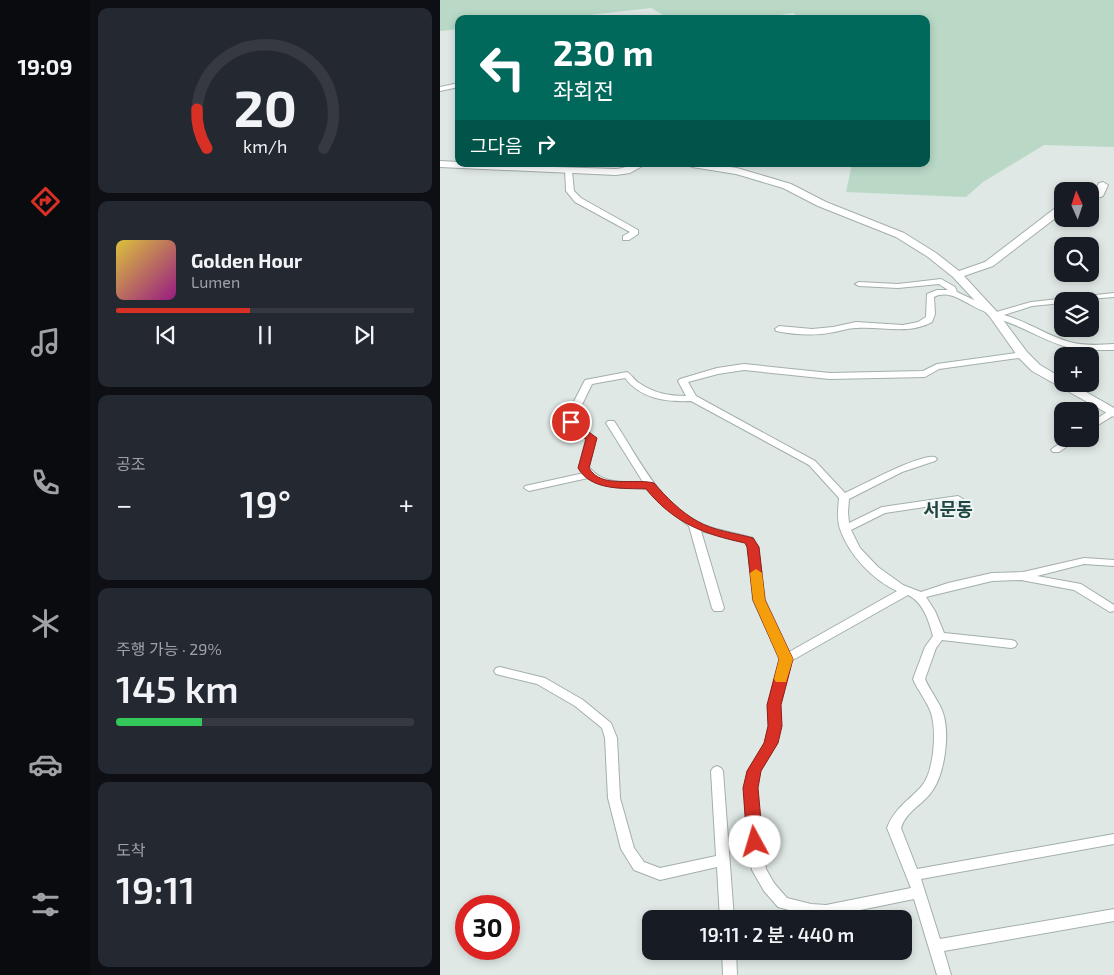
<!DOCTYPE html>
<html lang="ko">
<head>
<meta charset="utf-8">
<style>
  body { margin:0; font-family:"Exo 2","Noto Sans KR",sans-serif; background:#242831; color:#f1f3f6; height:100vh; display:flex; flex-direction:column; font-size:19px; white-space:nowrap }
  * { box-sizing:border-box; margin:0 }
  p { font-size:16px; color:#9ea1a6 }
  .icon { flex:none; width:28px; height:28px; fill:none; stroke:currentColor; stroke-width:2; stroke-linecap:round; stroke-linejoin:round }
  .map { position:relative; flex:1; overflow:hidden }
  .panel { display:flex; flex-direction:column; gap:8px; padding:8px; background:#0d0f14; width:350px }
  .panel>* { flex:none }
  .top-card { position:absolute; left:15px; top:15px; width:475px; height:152px; border-radius:10px; box-shadow:0 2px 8px #0003; background:#00695c; color:#fff; overflow:hidden }
  .needle { width:32px; rotate:357deg }
  .controls { position:absolute; left:614px; top:182px; display:grid; gap:10px }
  .controls a { display:grid; place-items:center; width:45px; height:45px; border-radius:10px; background:#171b24; box-shadow:0 2px 8px #0003; font-size:25px }
  .speed { position:absolute; left:15px; top:895px; display:flex; gap:10px; font-size:25px; font-weight:700; text-align:center }
  .speed>* { display:grid; place-content:center; width:65px; height:65px; border-radius:50%; background:#171b24; box-shadow:0 2px 8px #0003; line-height:1 }
  .speed .limit { border:8px solid #d22; background:#fff; color:#111 }
  .pin { position:absolute; display:grid; place-items:center; width:42px; height:42px; color:#fff; margin:-21px; border:2px solid #fff; border-radius:50%; box-shadow:0 1px 5px #0007 }
  .me { position:absolute; width:55px; margin:-28px; rotate:354deg; stroke-linejoin:round; filter:drop-shadow(0 0 4px #0008) }
  .turn { display:flex; align-items:center; gap:18px; height:105px; padding:0 15px; font-size:22px }
  .turn .icon { width:65px; height:65px; stroke-width:2.5 }
  .turn b { display:block; font-size:35px; line-height:42px }
  .then { display:flex; align-items:center; height:48px; padding:0 15px; background:#0003; gap:10px; font-size:19px }
  .big { font-size:38px; font-weight:600; line-height:1.1 }
  .panel .tile { flex:1; display:flex; flex-direction:column; justify-content:center; gap:8px; min-width:0; padding:0 18px; border-radius:10px; background:#242831 }
  .panel .dial { align-items:center; gap:0 }
  .dial svg { height:130px; overflow:visible; fill:none; stroke:#363941; stroke-width:7; stroke-linecap:round; text-anchor:middle }
  .dial text { fill:#f1f3f6; stroke:none }
  .song { display:flex; align-items:center; gap:15px }
  .cover { width:60px; height:60px; border-radius:8px; background:linear-gradient(135deg,hsl(50 70% 55%),hsl(310 70% 35%)) }
  .played { height:5px; border-radius:2px; background:linear-gradient(90deg,#d93025 45%,#363941 45%) }
  .keys { display:flex; justify-content:space-around; direction:ltr }
  .heat { display:flex; justify-content:space-between; align-items:center; font-size:28px; direction:ltr }
  .charge { height:8px; border-radius:4px; background:linear-gradient(90deg,#34c759 29%,#363941 0) }
  .trip { position:absolute; left:202px; top:910px; width:270px; height:50px; border-radius:10px; background:#171b24; box-shadow:0 2px 8px #0003; font-weight:600; line-height:50px; text-align:center }
  main { display:flex; flex:1; min-height:0 }
  .tabs { display:flex; flex-direction:column; width:90px; justify-content:space-around; align-items:center; background:#090b0e; color:#9ea1a6 }
  .tabs .icon { width:35px; height:35px }
  .tabs .active { color:#d93025 }
  .tabs b { font-size:22px; color:#f1f3f6 }
  .map>svg:first-child { display:block }
  .green { fill:#b9d8c6 }
  .lines { fill:none; stroke-linecap:round; stroke-linejoin:round }
  .minor-casing { stroke:#a3afac; stroke-width:2 }
  .tertiary-casing { stroke:#a3afac; stroke-width:2 }
  .minor { fill:#fff; fill-rule:evenodd }
  .tertiary { fill:#fff; fill-rule:evenodd }
  .route { fill:#d93025; stroke:#8d1f18 }
  .slow { fill:#f59e0b }
  .labels { text-anchor:middle; dominant-baseline:central; stroke-width:4; stroke-linejoin:round; paint-order:stroke }
  .quarter-label { font-size:18px; font-weight:bold; fill:#204642; stroke:#eff5f3 }
</style>
</head>
<body>
<main>
<nav class="tabs">
<b>19:09</b>
<svg class="icon active" aria-label="directions" viewBox="0 0 24 24"><path d="M12 3l9 9-9 9-9-9zM9 14v-3h6M13 9l2 2-2 2"/></svg>
<svg class="icon" aria-label="music" viewBox="0 0 24 24"><path d="M9 18V5l10-2v13"/><circle cx="6" cy="18" r="3"/><circle cx="16" cy="16" r="3"/></svg>
<svg class="icon" aria-label="phone" viewBox="0 0 24 24"><path d="M5 4h4l2 5-3 2q2 4 5 5l2-3 5 2v4C11 20 4 13 5 4z"/></svg>
<svg class="icon" aria-label="climate" viewBox="0 0 24 24"><path d="M12 3v18M4 7l16 10M4 17L20 7"/></svg>
<svg class="icon" aria-label="car" viewBox="0 0 24 24"><path d="M5 17H2v-5l4-1 3-4h7l3 4 3 1v5h-3M9 17h6M6 11h13"/><circle cx="7" cy="17" r="2"/><circle cx="17" cy="17" r="2"/></svg>
<svg class="icon" aria-label="filters" viewBox="0 0 24 24"><path d="M4 7h16M4 17h16"/><circle cx="9" cy="7" r="2"/><circle cx="15" cy="17" r="2"/></svg>
</nav>
<section class="panel">
<div class="tile dial"><svg viewBox="0 0 100 80">
<path d="M14 69A42 42 0 1 1 86 69"/>
<path d="M14 69A42 42 0 0 1 8 45" stroke="#d93025"/>
<text x="50" y="56" font-size="32" font-weight="700">20</text>
<text x="50" y="72" font-size="11">km/h</text>
</svg></div>
<div class="tile">
<div class="song"><i class="cover"></i><div><b>Golden Hour</b><p>Lumen</p></div></div>
<div class="played"></div>
<div class="keys"><svg class="icon" aria-label="previous" viewBox="0 0 24 24"><path d="M18 5L8 12l10 7zM5 5v14"/></svg><svg class="icon" aria-label="pause" viewBox="0 0 24 24"><path d="M8 5v14M16 5v14"/></svg><svg class="icon" aria-label="next" viewBox="0 0 24 24"><path d="M6 5l10 7-10 7zM19 5v14"/></svg></div>
</div>
<div class="tile"><p>공조</p>
<div class="heat"><a>−</a><b class="big">19°</b><a>+</a></div>
</div>
<div class="tile"><p>주행 가능 · 29%</p><b class="big">145 km</b><div class="charge"></div></div>
<div class="tile"><p>도착</p><b class="big">19:11</b></div>
</section>
<div class="map">
<svg width="674" height="975" viewBox="0 0 674 975">
  <rect width="100%" height="100%" fill="#dfe8e5"/>
  <polygon class="green" points="0,0 674,0 674,147 604,145 543,182 526,197 406,192 412,164 486,164 486,19 361,19 353,13 312,19 230,19 211,8 114,19 19,19 19,29 0,31"/>
  <g class="lines">
    <defs>
      <g id="minor">
        <polygon points="19,83 19,87 0,91 0,87"/>
        <polygon points="125,169 132,171 134,191 141,198 198,230 198,234 189,240 183,240 183,236 190,232 135,202 126,191"/>
        <path d="M 501,279 L 515,287 L 517,292 L 553,309 L 553,313 L 591,302 L 674,293 L 674,297 L 622,301 L 622,303 L 592,306 L 564,315 C 587,321 607,336 630,342 C 644,346 660,345 674,344 L 674,350 C 658,350 643,351 627,347 C 601,340 578,323 551,317 L 551,313 C 532,311 514,287 494,297 L 495,314 L 492,322 C 468,335 442,326 416,328 C 408,328 401,331 394,332 C 375,336 355,335 336,331 L 335,329 L 339,326 L 372,329 L 393,327 L 416,322 L 463,325 L 478,322 L 486,317 L 487,294 L 497,290 L 508,290 L 499,284 L 458,288 L 419,286 L 415,284 L 419,282 L 458,284 Z"/>
        <path d="M 583,352 L 587,355 L 586,357 L 499,369 L 485,377 L 390,379 L 304,370 L 278,374 L 248,382 L 256,396 L 375,461 L 405,493 C 423,485 479,454 495,457 L 497,459 L 495,461 L 462,472 L 409,499 L 408,512 L 409,523 L 442,507 L 518,496 L 523,499 L 518,502 L 445,513 L 411,530 L 420,548 L 438,567 L 463,585 L 481,592 L 508,583 L 552,573 L 583,572 L 644,558 L 674,560 L 674,566 L 644,564 L 597,576 L 641,584 L 674,605 L 674,611 L 670,612 L 634,590 L 581,580 L 552,581 L 486,597 L 495,611 L 504,633 L 571,640 L 575,641 L 577,644 L 575,647 L 571,648 L 502,640 L 496,648 L 485,679 C 490,691 499,701 503,713 C 510,734 505,776 490,794 C 480,806 466,812 461,828 L 477,869 L 674,834 L 674,844 L 481,879 L 500,939 L 674,909 L 674,921 L 504,951 L 511,975 L 497,975 L 474,899 L 386,917 L 371,916 L 338,907 L 324,891 L 312,870 L 306,828 L 305,788 L 308,771 L 325,743 L 329,726 L 328,705 L 340,659 L 313,600 L 308,547 L 305,542 L 261,531 L 284,608 L 282,611 L 274,611 L 272,608 L 249,526 L 223,506 L 208,488 C 188,488 165,490 148,478 L 89,491 L 84,488 L 85,486 L 144,473 L 139,467 L 146,439 L 133,431 L 126,422 L 127,415 L 145,380 L 187,372 C 192,375 194,380 199,383 C 214,393 228,396 246,396 L 238,381 L 240,379 L 277,368 L 304,364 L 390,373 L 483,371 L 497,364 ZM 185,378 C 201,399 226,402 251,401 L 369,465 L 399,498 C 398,508 397,520 400,529 C 409,555 433,580 457,591 L 349,652 L 325,600 L 318,547 L 313,538 C 297,533 279,531 264,525 C 220,507 199,458 174,421 L 168,421 L 166,423 L 203,482 C 184,482 162,484 149,467 L 156,438 L 139,427 L 136,422 L 137,415 L 152,384 ZM 468,595 C 483,602 489,621 493,636 L 485,647 L 473,679 C 478,691 487,701 491,713 C 497,731 494,773 481,787 C 468,801 454,809 447,828 L 471,888 L 386,905 L 371,904 L 347,898 L 334,883 L 326,869 L 320,828 L 317,788 L 320,771 L 337,743 L 341,726 L 340,705 L 351,661 Z"/>
        <polygon points="674,409 674,415 650,430 650,423 670,410"/>
        <polygon points="627,439 638,439 619,452 613,452 611,450 613,448"/>
        <polygon points="60,667 105,678 143,700 171,723 177,738 180,798 194,848 204,862 220,868 276,856 271,771 273,768 277,766 281,768 283,771 294,919 280,919 277,867 220,880 194,870 181,849 168,798 165,738 162,728 135,706 97,684 56,674 54,671 56,668"/>
        <polygon points="282,951 296,951 297,975 283,975"/>
      </g>
      <g id="tertiary">
        <path d="M 0,161 L 19,162 L 19,164 L 176,169 C 187,168 195,163 206,164 L 190,173 L 176,175 L 0,167 Z"/>
        <polygon points="247,164 269,164 297,168 351,184 386,202 464,233 496,253 519,271 545,262 618,206 622,205 622,213 553,266 524,276 558,313 587,352 600,365 622,378 622,384 632,384 674,408 674,417 592,371 579,358 550,317 513,277 488,257 456,237 378,206 343,188 296,174 252,167"/>
        <polygon points="663,182 668,185 663,196 650,201 650,194 655,192 659,183"/>
      </g>
    </defs>
    <use href="#minor" class="minor-casing"/>
    <use href="#tertiary" class="tertiary-casing"/>
    <use href="#minor" class="minor"/>
    <use href="#tertiary" class="tertiary"/>
  </g>
  <path class="route" d="M 131,419 L 157,438 L 149,468 C 161,489 194,478 214,483 C 226,497 241,512 257,521 C 274,531 295,533 313,538 L 319,547 L 325,600 L 353,659 L 341,705 L 342,726 L 338,743 L 321,771 L 318,788 L 323,842 L 320,846 L 315,848 L 310,846 L 307,842 L 303,788 L 307,771 L 324,743 L 328,726 L 327,705 L 339,659 L 313,600 L 307,547 L 305,543 C 263,534 234,523 206,489 C 183,488 151,491 138,468 L 146,439 L 132,432 L 126,422 Z"/>
  <polygon class="slow" points="316,569 322,573 325,600 353,659 346,682 336,682 334,679 339,659 313,600 310,573"/>
  <g class="labels">
    <g class="quarter-label">
      <text x="508" y="509">서문동</text>
    </g>
  </g>
</svg>
<div class="controls">
<a><svg class="needle" viewBox="-14 -14 28 28"><path d="M0-13l5 13h-10z" fill="#e53935"/><path d="M0 13l5-13h-10z" fill="#9ea1a6"/></svg></a>
<a><svg class="icon" aria-label="search" viewBox="0 0 24 24"><circle cx="10" cy="10" r="6"/><path d="M15 15l6 6"/></svg></a>
<a><svg class="icon" aria-label="layers" viewBox="0 0 24 24"><path d="M12 4l9 5-9 5-9-5zM3 14l9 5 9-5"/></svg></a>
<a>+</a>
<a>−</a>
</div>
<div class="speed"><div class="limit">30</div></div>
<div class="pin" style="left:131px;top:422px;background:#d93025"><svg class="icon" aria-label="arrive" viewBox="0 0 24 24"><path d="M6 21V4h12l-3 4 3 4H6"/></svg></div>
<svg class="me" style="left:315px;top:842px" viewBox="-20 -20 40 40"><circle r="19" fill="#fff"/><path d="M0-13L10 11 0 6-10 11z" fill="#d93025"/></svg>
<div class="trip">19:11 · 2 분 · 440 m</div>
<div class="top-card">
<div class="turn"><svg class="icon" aria-label="left" viewBox="0 0 24 24"><path d="M17 20v-9H6M10 6l-5 5 5 5"/></svg><div><b>230 m</b>좌회전</div></div>
<div class="then">그다음<svg class="icon" aria-label="right" viewBox="0 0 24 24"><path d="M7 20v-9h11M14 6l5 5-5 5"/></svg></div>
</div>
</div>
</main>
</body>
</html>
